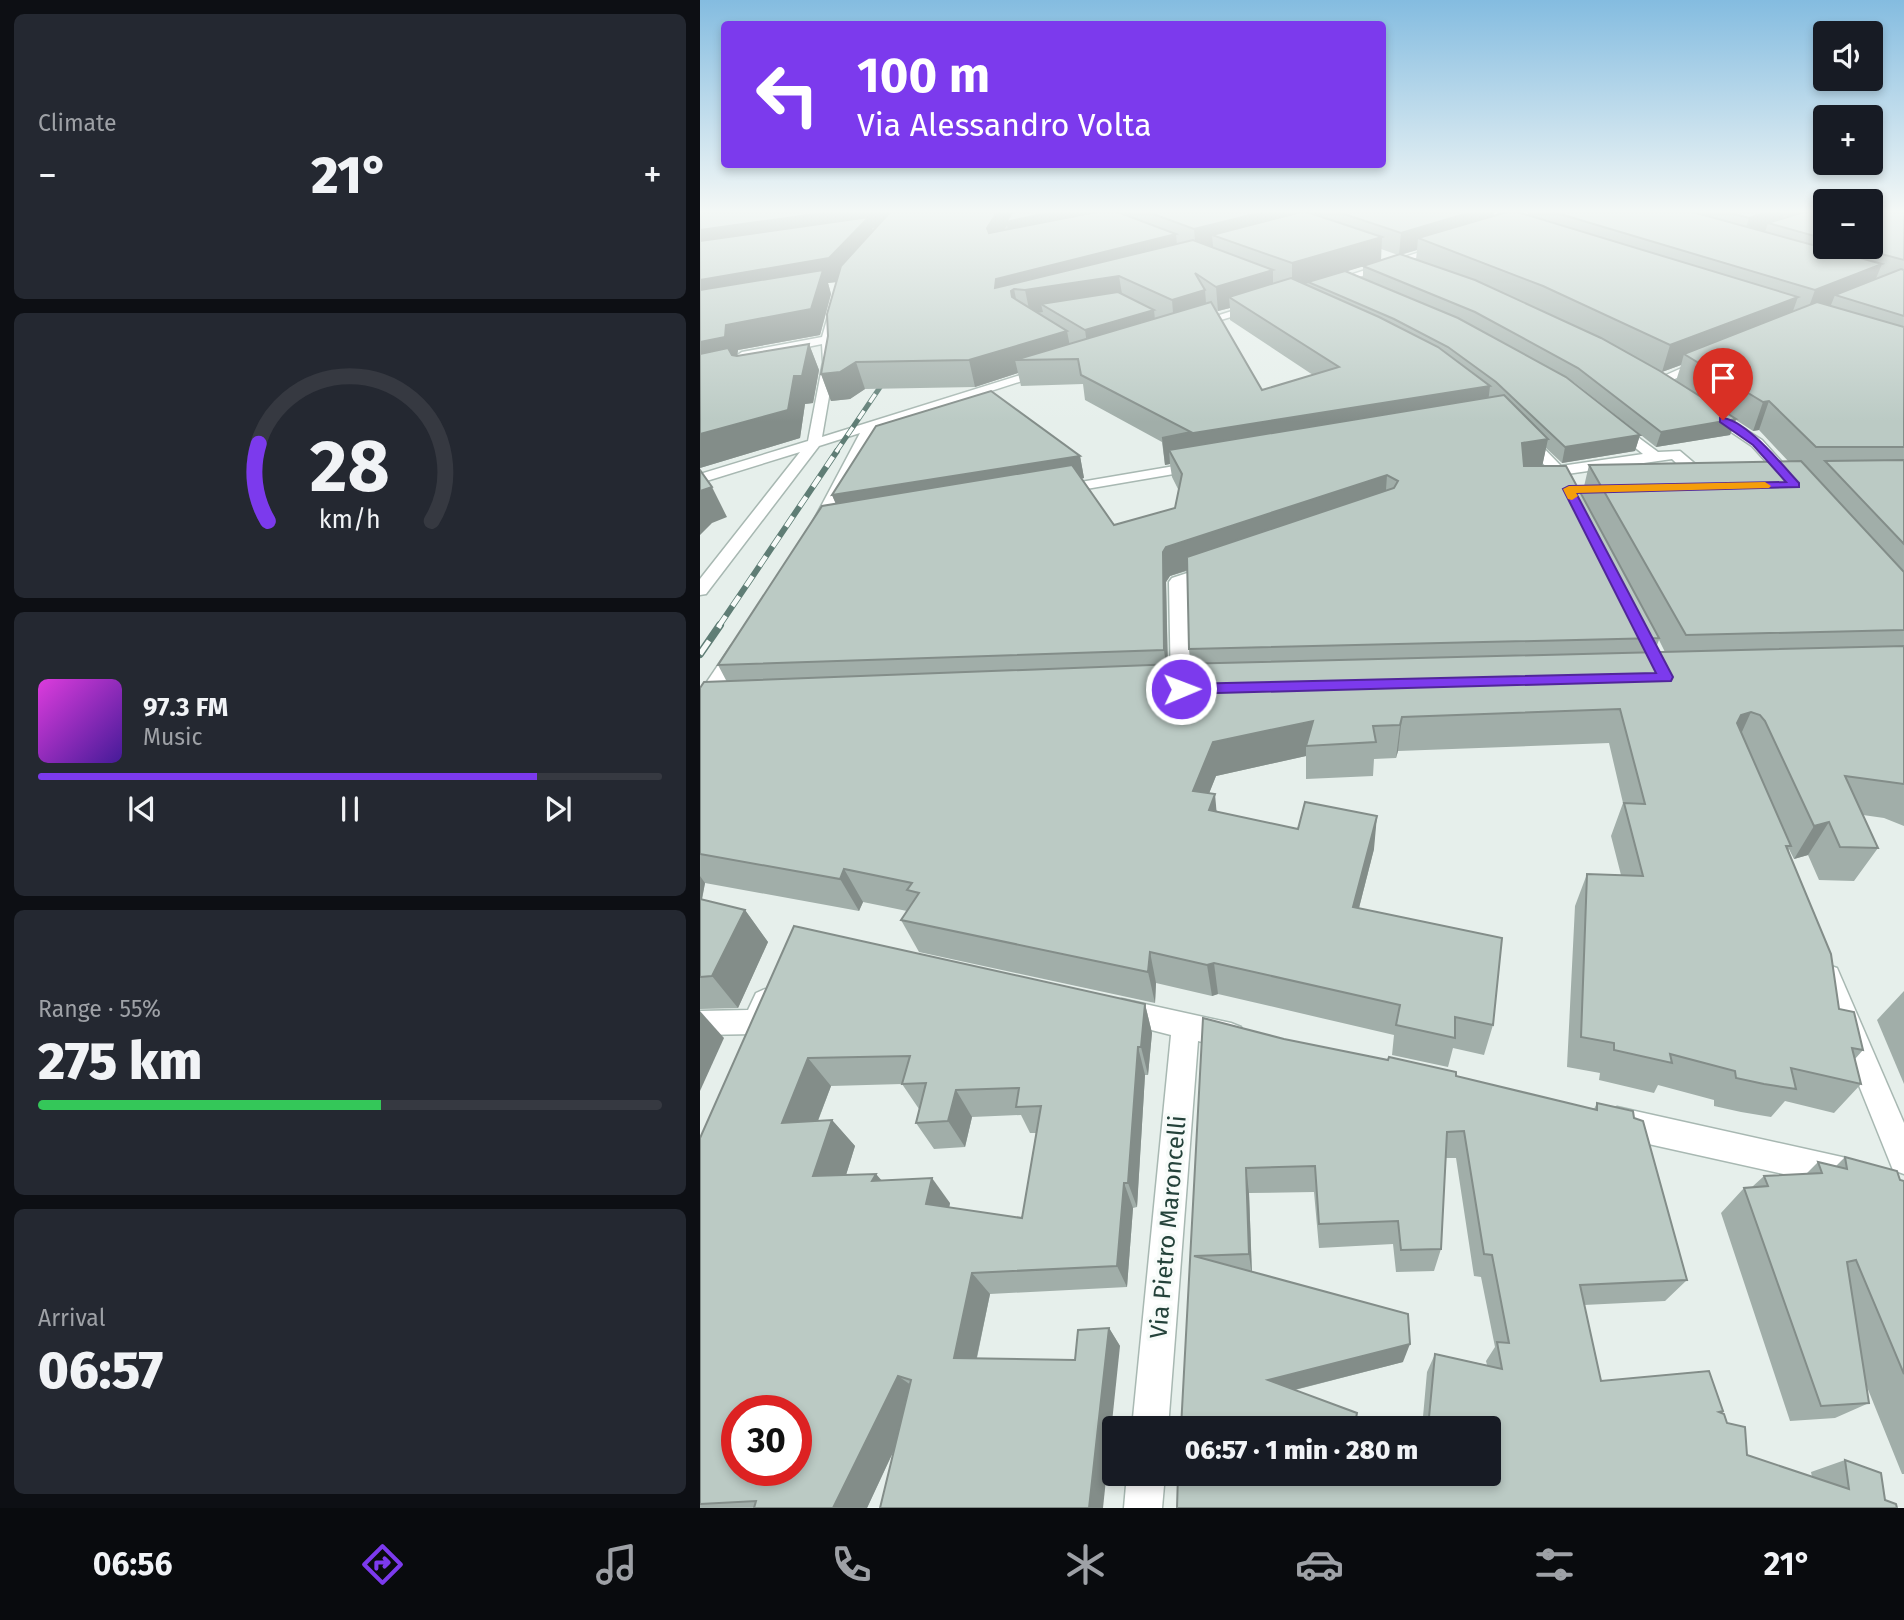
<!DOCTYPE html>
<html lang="en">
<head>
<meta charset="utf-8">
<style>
  body { margin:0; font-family:"Fira Sans",sans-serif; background:#242831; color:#f1f3f6; height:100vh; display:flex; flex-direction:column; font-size:26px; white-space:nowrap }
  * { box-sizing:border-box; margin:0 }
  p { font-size:23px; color:#9ea1a6 }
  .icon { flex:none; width:38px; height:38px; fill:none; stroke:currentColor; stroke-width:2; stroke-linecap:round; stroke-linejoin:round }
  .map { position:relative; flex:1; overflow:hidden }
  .side { display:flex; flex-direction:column; gap:14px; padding:14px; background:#0d0f14; width:700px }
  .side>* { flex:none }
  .guide { position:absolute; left:21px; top:21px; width:665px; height:147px; border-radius:7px; box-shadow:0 4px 10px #0003; background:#7c3aed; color:#fff; overflow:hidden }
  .buttons { position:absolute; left:1113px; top:21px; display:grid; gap:14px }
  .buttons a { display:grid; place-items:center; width:70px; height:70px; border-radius:7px; background:#171b24; box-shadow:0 4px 10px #0003; font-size:35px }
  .speed { position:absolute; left:21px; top:1395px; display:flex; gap:14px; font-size:35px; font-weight:700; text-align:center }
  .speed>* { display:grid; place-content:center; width:91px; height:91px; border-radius:50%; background:#171b24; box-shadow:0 4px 10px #0003; line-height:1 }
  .speed .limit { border:10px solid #d22; background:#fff; color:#111 }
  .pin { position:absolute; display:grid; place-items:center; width:60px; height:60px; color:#fff; margin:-72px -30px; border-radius:50% 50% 50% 0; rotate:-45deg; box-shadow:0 0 7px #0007 }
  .pin .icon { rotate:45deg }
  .me { position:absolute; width:77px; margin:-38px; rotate:89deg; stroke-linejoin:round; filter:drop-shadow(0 0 5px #0008) }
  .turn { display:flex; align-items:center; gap:24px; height:147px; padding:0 21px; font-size:32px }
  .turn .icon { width:91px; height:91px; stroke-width:2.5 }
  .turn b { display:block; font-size:49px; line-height:60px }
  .big { font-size:52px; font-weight:800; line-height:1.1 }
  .side .card { flex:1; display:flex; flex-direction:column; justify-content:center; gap:10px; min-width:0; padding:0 24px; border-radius:10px; background:#242831 }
  .side .dial { align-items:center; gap:0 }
  .dial svg { height:182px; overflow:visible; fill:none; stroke:#363941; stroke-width:7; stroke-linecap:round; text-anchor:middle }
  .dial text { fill:#f1f3f6; stroke:none }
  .song { display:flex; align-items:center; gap:21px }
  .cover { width:84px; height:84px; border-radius:10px; background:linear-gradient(135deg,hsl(300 70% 55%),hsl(260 70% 35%)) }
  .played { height:7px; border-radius:4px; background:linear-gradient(90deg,#7c3aed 80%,#363941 80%) }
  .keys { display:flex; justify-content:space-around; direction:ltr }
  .heat { display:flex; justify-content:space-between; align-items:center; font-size:38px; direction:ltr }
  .charge { height:10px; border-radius:5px; background:linear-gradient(90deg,#34c759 55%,#363941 0) }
  .trip { position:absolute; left:402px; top:1416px; width:399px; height:70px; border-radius:7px; background:#171b24; box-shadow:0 4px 10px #0003; font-weight:800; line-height:70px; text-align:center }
  .tab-bar { display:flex; height:112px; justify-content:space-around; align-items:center; background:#090b0e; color:#9ea1a6 }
  .tab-bar .icon { width:49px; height:49px }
  .tab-bar .selected { color:#7c3aed }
  .tab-bar b { font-size:32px; color:#f1f3f6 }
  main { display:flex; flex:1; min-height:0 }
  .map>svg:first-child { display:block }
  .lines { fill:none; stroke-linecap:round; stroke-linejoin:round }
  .minor-casing { stroke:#a8b8b2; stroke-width:3 }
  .minor { fill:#fff; fill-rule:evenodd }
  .rail-far2-casing { stroke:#5f7d75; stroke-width:5 }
  .rail-far1-casing { stroke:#5f7d75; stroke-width:6 }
  .rail-casing { stroke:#5f7d75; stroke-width:8 }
  .rail-far2 { stroke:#f7fbf9; stroke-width:3.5; stroke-dasharray:10; stroke-linecap:butt }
  .rail-far1 { stroke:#f7fbf9; stroke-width:4.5; stroke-dasharray:12; stroke-linecap:butt }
  .rail { stroke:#f7fbf9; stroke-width:5; stroke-dasharray:16; stroke-linecap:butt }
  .wall { fill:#a1aea9; fill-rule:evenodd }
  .shaded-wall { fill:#838d89 }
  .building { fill:#bbcac4; stroke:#838d89; stroke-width:2; fill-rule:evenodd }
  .route { fill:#7c3aed; stroke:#51269a; stroke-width:2 }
  .slow { fill:#f59e0b }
  .labels { text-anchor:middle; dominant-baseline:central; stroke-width:7; stroke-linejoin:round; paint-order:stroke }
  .near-street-label { font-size:24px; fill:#24423a; stroke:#f7fbf9 }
</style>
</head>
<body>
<main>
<section class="side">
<div class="card"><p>Climate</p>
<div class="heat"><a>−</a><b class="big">21°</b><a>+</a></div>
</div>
<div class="card dial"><svg viewBox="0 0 100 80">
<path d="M14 69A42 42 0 1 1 86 69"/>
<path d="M14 69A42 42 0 0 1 10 35" stroke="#7c3aed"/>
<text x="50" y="56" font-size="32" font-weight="700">28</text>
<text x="50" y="72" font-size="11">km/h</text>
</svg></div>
<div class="card">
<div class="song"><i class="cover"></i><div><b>97.3 FM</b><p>Music</p></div></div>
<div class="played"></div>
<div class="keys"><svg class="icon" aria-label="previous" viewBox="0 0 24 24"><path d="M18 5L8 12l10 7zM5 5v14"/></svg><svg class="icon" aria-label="pause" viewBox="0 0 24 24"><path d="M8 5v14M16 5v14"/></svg><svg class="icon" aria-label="next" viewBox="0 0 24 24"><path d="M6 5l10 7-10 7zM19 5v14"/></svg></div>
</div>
<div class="card"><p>Range · 55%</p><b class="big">275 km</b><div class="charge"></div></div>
<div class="card"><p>Arrival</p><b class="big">06:57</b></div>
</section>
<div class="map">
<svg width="1204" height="1508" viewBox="0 0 1204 1508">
  <rect width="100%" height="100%" fill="#e6efeb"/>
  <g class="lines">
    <defs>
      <g id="minor">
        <polygon points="741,245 749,247 632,286 623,284"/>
        <polygon points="557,303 561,304 561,308 494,328 488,325"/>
        <polygon points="131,306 140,308 133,339 135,362 122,437 343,368 353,371 176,428 125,529 117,534 109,529 160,433 119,446 6,594 0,595 0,579 100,452 0,483 0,474 108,441 123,362 122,344 42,360 36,356 42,352 122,337"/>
        <polygon points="1004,358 1008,359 1008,365 965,383 961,384 955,380"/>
        <polygon points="1011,408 1062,440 1097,479 1099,482 1097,485 1087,485 1052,446 1006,415 1004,412"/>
        <path d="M 916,421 L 958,452 L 980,451 L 1013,479 C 998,492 983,469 972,459 L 867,474 L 876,489 L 869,493 L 864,492 L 852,473 L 817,436 L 819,433 L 829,433 L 861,466 L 943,454 L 911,428 L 909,425 Z"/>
        <polygon points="498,462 505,466 503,469 357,494 350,490 357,486"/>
        <polygon points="512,565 518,566 520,570 518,574 487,585 491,689 488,694 474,694 471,689 469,582 472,578"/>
        <polygon points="38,644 47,650 7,712 0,714 0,692 31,646"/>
        <polygon points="1128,965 1137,968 1204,1123 1204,1174 1193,1170 1115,976 1119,968"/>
        <polygon points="65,989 74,993 78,1001 66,1031 56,1034 0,1035 0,1011 48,1010 56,993"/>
        <polygon points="422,999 531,1023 541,1027 545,1036 541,1045 531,1049 498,1041 468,1428 432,1428 471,1035 412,1020 409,1011 412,1002"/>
        <polygon points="917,1107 1142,1157 1153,1161 1157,1172 1153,1183 1142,1187 917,1137 907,1132 902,1122 907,1112"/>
        <polygon points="427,1474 465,1474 462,1508 424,1508"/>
      </g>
    </defs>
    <use href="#minor" class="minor-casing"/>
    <use href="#minor" class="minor"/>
    <defs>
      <polyline id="rail-far2" points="136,452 189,374"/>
      <polyline id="rail-far1" points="19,626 137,451"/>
      <polyline id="rail" points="0,654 20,625"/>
    </defs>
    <use href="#rail-far2" class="rail-far2-casing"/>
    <use href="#rail-far1" class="rail-far1-casing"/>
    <use href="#rail" class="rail-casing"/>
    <use href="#rail-far2" class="rail-far2"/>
    <use href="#rail-far1" class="rail-far1"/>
    <use href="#rail" class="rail"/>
  </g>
  <g class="wall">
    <path d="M 0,211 L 794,211 L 793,216 L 828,215 L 829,211 L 1125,211 L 1125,247 L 1171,247 L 1204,211 L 1204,826 L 1184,818 L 1163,815 L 1178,848 L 1154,881 L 1119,880 L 1108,855 L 1094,859 L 1089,849 L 1088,851 L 1139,1009 L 1163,1050 L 1155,1059 L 1161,1084 L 1134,1113 L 1085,1101 L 1071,1117 L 1041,1112 L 1014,1106 L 1014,1100 L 958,1085 L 954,1093 L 899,1080 L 900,1073 L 867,1067 L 875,906 L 887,874 L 921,875 L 911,836 L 923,803 L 909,743 L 698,751 L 696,758 L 674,759 L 673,776 L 606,779 L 606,756 L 516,776 L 509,793 L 517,812 L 674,849 L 659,908 L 793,1025 L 784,1055 L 753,1048 L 748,1067 L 692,1055 L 694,1035 L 518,994 L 512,996 L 456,983 L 455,1003 L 219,952 L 201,920 L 207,911 L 163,902 L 159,911 L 5,883 L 2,900 L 45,910 L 68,942 L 38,1008 L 0,1009 L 0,688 L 27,682 L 18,665 L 136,504 L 132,495 L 380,456 L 384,478 L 381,479 L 414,525 L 475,508 L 479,491 L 472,477 L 470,464 L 465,465 L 462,442 L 385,400 L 383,384 L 321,386 L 318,373 L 275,387 L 165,389 L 150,399 L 131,401 L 121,374 L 128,336 L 136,282 L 128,283 L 131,294 L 120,335 L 38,350 L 37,356 L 109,344 L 119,370 L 113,403 L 105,404 L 100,438 L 0,468 ZM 681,249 L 698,255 L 681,260 ZM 717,250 L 716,260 L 701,255 ZM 663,266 L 663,278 L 647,271 ZM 530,308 L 530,320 L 613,375 L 562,390 L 515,310 L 518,311 ZM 766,323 L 773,326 L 845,366 ZM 981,365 L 976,381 L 962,372 ZM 867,378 L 875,383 L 956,447 L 1030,435 L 1036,420 L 1053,431 L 1059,430 L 1089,462 L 889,465 L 882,495 L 842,466 L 846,448 L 862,463 L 935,451 L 940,435 ZM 487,571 L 489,649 L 491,664 L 468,665 L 466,582 L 470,576 ZM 959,640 L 965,652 L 954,653 Z"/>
    <path d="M 94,926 L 445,1004 L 452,1033 L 448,1075 L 445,1075 L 437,1207 L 433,1208 L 427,1287 L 290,1294 L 277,1358 L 375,1360 L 409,1328 L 420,1346 L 195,1448 L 167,1508 L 0,1508 L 0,1138 ZM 202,1084 L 219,1109 L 216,1123 L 234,1149 L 265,1147 L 272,1117 L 321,1115 L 330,1133 L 336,1133 L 322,1218 L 249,1208 L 250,1203 L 181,1181 L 176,1174 L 146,1175 L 155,1146 L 132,1120 L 118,1121 L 131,1086 Z"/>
    <polygon points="1204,991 1204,1084 1177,1020"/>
    <polygon points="503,1018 584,1039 756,1076 894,1109 897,1103 934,1118 987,1280 965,1301 884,1305 901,1381 1023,1411 1021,1412 1047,1455 1112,1477 1111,1472 1145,1460 1185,1500 789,1474 789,1428 722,1428 727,1372 735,1354 787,1365 786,1361 795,1347 781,1277 774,1276 756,1158 745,1158 741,1249 734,1271 696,1272 693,1244 619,1248 614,1192 549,1193 552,1272 703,1362 595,1390 481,1428"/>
    <polygon points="1145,1157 1204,1181 1204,1474 1202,1474 1167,1387 1169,1403 1135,1418 1090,1421 1021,1213 1044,1188 1052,1187 1064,1176 1106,1174 1118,1162 1136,1166"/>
  </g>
  <g class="shaded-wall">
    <polygon points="137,211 203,211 186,227 172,228 175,239 137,282 128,283 131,294 120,335 38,350 36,363 0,371 0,230"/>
    <polygon points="298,211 394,211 396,224 311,244 307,225 292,251 287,228"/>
    <polygon points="415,211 430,211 430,217"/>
    <polygon points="567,211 586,211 587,228 512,235 513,247 496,251 494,229"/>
    <polygon points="606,211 622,211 622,218 606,222"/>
    <polygon points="775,211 794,211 792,227 718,238 717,250 699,255 701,233"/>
    <polygon points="1071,211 1084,211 1079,226 1068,223 1065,232 1042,240 1049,218"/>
    <polygon points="476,234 478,257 419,276 423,300 341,304 343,312 330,314 325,290 314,289 319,313 295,288 296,279"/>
    <polygon points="682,237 681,261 592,288 592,263"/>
    <polygon points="1182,264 1172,288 1135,295 1131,305 1106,315 1115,290"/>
    <polygon points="573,270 573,294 529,297 530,308 518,311 516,287"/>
    <polygon points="505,290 507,315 474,325 472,300"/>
    <polygon points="1098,297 1089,322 984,354 981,365 962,372 970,345"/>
    <polygon points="454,310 456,330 388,351 385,330"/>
    <polygon points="367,331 372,357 315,360 318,373 275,387 269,360"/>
    <polygon points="109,344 119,370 113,403 105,404 100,438 0,468 0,434 94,376"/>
    <polygon points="156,362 165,389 150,399 131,401 121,374"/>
    <polygon points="790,386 787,411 469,450 470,464 465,465 462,438"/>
    <polygon points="1069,401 1059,430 1053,431 1063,402"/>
    <polygon points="1036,419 1030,435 956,447 961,432"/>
    <polygon points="940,435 935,451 862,463 865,447"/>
    <polygon points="848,439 842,467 817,471 822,443"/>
    <polygon points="380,456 384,478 142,518 132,495"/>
    <polygon points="687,475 685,504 470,576 466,582 468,680 464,650 463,552 466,547"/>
    <polygon points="12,487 27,517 12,523 0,535 0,491"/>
    <polygon points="1051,712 1036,745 1037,723 1041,715"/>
    <polygon points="702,717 698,751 696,758 700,725"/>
    <polygon points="613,721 606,746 606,756 516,776 497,824 493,791 513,742"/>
    <polygon points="515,794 518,828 509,810"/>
    <polygon points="677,816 674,849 651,939 653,907"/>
    <polygon points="1129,822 1108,855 1094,859 1114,826"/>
    <polygon points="144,869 163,902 159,911 140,879"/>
    <polygon points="0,876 5,883 0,908"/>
    <polygon points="45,910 68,942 38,1008 12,976"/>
    <polygon points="450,952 456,983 455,1003 448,972"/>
    <polygon points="514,963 518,994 512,996 507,965"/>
    <polygon points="445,1004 452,1033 448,1075 441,1047"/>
    <polygon points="0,1011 24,1038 0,1091"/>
    <polygon points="438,1047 445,1075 437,1207 428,1183"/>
    <polygon points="108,1058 131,1086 107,1149 82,1123"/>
    <polygon points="256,1090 272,1117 265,1147 248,1121"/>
    <polygon points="132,1120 155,1146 138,1201 113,1176"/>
    <polygon points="546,1168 549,1193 552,1277 549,1254"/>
    <polygon points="176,1174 197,1198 172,1181"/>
    <polygon points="232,1178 250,1203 245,1228 226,1204"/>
    <polygon points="424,1183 433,1208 427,1287 417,1266"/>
    <polygon points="272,1273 290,1294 273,1375 254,1358"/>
    <polygon points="409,1328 420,1346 403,1508 389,1508"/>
    <polygon points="710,1344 703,1362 570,1396 568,1380"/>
    <polygon points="198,1376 221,1392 167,1508 133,1508"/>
  </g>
  <g class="building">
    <polygon points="0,211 137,211 0,230"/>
    <polygon points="191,211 298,211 287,228 289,233 401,211 415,211 476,234 296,279 295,288 493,240 573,270 516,287 495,273 505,290 472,300 419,276 325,290 314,289 311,291 312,297 367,331 269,360 156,362 140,372 121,374 128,336 127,314 141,266"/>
    <polygon points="313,211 356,211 306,222"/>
    <polygon points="445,211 567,211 494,229"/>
    <polygon points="604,211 682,237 592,263 512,235"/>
    <polygon points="635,211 775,211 701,233"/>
    <polygon points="810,211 814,211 1098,297 970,345 843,286 718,238"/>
    <polygon points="850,211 989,211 1182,264 1115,290"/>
    <polygon points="1023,211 1071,211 1049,218"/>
    <polygon points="1107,211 1125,211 1125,239 1068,223"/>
    <polygon points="1171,211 1204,211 1204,260 1155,247 1171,247"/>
    <polygon points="169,217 129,258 0,280 0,241"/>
    <polygon points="700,254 775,280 901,338 960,371 1036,419 961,432 878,368 775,312 663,266"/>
    <polygon points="1201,269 1204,270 1204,316 1135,295"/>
    <polygon points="123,270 111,309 26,325 25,337 0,342 0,290"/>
    <polygon points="645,271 758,318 866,377 940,435 865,447 796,382 748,347 694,319 608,282"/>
    <polygon points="591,278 679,317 738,347 790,386 462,438 491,432 381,375 378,359 315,360 511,302 562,390 639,367 529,297"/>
    <polygon points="418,292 454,310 385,330 341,304"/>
    <polygon points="1117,302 1204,327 1204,447 1116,447 1069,401 1063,402 984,354"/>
    <polygon points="109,344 102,376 94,376 88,410 0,434 0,354 28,348 32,355 37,356"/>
    <polygon points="291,391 380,456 132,495 176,426"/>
    <polygon points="804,395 848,439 822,443 824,466 866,466 959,638 489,649 487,557 694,488 698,481 687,475 466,547 463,552 464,650 18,665 122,506 372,465 414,525 475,508 482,474 469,450"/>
    <polygon points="1204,460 1204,544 1125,461"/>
    <polygon points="1101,461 1204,572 1204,630 986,635 889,465"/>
    <polygon points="0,470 12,487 0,491"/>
    <polygon points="1204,646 1204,784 1145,776 1178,848 1140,847 1129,822 1114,826 1065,721 1060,715 1051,712 1041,715 1037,723 1091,846 1086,846 1131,954 1139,1009 1154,1012 1163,1050 1152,1048 1161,1084 1091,1068 1096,1089 1064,1084 1036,1078 1035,1071 970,1054 972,1063 914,1050 914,1043 881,1037 887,874 943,876 924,803 945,804 920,709 702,717 700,725 673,726 676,742 606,746 613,721 513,742 493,791 515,794 509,810 598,829 605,802 677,816 653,907 802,938 793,1025 755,1017 755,1038 696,1025 700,1005 514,963 507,965 450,952 448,972 201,920 219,893 207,890 212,883 144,869 140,879 0,854 0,688 4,682 477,664"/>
    <polygon points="0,899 45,910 12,976 0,977"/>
    <path d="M 94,926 L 445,1004 L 441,1047 L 438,1047 L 428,1183 L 424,1183 L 417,1266 L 272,1273 L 254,1358 L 375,1360 L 378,1330 L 409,1328 L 389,1508 L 180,1508 L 211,1380 L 198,1376 L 133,1508 L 54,1508 L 56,1501 L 0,1504 L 0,1138 ZM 210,1056 L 202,1084 L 226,1083 L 216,1123 L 248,1121 L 256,1090 L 319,1088 L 316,1107 L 341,1106 L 322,1218 L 226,1204 L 232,1178 L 172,1181 L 176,1174 L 113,1176 L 132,1120 L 82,1123 L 108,1058 ZM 37,1410 L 96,1410 L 96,1470 L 37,1470 Z"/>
    <polygon points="503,1018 584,1039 688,1060 689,1057 756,1072 756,1076 897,1110 897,1103 933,1111 934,1118 943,1121 987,1280 880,1285 901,1381 1009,1371 1023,1411 1019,1412 1024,1414 1027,1423 1045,1427 1047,1455 1149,1489 1145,1460 1181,1473 1185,1500 1196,1504 1197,1508 477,1508 478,1474 789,1474 789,1428 728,1428 735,1354 802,1369 797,1342 809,1343 792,1255 784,1254 764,1131 747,1132 741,1249 701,1250 698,1221 619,1224 615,1166 546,1168 549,1254 494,1256 708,1314 710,1344 568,1380 657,1413 655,1424 668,1428 481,1428"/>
    <polygon points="1145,1157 1197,1171 1200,1180 1204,1181 1204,1374 1156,1260 1147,1262 1169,1403 1121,1406 1044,1188 1068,1186 1064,1176 1122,1173 1118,1162 1147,1169"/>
  </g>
  <linearGradient id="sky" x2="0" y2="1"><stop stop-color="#84bce0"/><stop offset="0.5" stop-color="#f4f8f6"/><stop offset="1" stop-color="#f4f8f6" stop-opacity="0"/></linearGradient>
  <rect width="1204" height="422" fill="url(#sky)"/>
  <path class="route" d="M 1020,418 C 1043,416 1083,466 1099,483 L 1099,487 L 876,493 L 973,677 L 971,681 L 481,694 L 474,689 L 481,684 L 956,673 L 863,489 L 869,486 L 1086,482 L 1053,445 L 1020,422 Z"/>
  <polygon class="slow" points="1065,482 1071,486 1069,488 876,493 878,496 872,500 868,499 863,489 869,486"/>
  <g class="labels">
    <g class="near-street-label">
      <text transform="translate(468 1227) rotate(-85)">Via Pietro Maroncelli</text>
    </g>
  </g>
</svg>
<div class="buttons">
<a><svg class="icon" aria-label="sound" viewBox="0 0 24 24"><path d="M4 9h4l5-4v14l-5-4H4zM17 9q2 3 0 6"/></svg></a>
<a>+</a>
<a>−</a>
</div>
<div class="speed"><div class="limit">30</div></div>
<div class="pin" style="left:1023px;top:420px;background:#d93025"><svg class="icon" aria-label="arrive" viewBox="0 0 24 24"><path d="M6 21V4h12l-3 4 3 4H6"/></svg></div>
<svg class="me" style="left:481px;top:689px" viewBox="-20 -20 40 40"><circle r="17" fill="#7c3aed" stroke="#fff" stroke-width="3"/><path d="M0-11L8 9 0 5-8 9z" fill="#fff"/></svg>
<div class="trip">06:57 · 1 min · 280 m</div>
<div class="guide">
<div class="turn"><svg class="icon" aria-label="left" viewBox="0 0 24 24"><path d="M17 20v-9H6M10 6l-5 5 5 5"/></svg><div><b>100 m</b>Via Alessandro Volta</div></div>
</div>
</div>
</main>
<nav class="tab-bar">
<b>06:56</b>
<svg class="icon selected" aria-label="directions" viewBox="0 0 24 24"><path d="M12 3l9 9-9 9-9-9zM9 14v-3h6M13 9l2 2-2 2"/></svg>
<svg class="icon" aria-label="music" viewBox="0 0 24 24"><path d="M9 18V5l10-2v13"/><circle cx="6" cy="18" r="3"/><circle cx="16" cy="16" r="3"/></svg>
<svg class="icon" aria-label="phone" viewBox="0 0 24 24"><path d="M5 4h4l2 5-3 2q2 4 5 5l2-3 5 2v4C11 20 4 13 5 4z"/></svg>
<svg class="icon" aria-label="climate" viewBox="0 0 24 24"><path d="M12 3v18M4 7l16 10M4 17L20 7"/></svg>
<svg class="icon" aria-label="car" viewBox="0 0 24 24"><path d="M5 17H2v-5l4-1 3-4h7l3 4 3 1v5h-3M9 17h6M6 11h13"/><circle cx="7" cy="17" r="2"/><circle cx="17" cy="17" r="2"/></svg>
<svg class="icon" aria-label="filters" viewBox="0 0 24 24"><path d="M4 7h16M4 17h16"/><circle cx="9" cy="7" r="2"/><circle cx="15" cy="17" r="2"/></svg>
<b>21°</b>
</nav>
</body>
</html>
